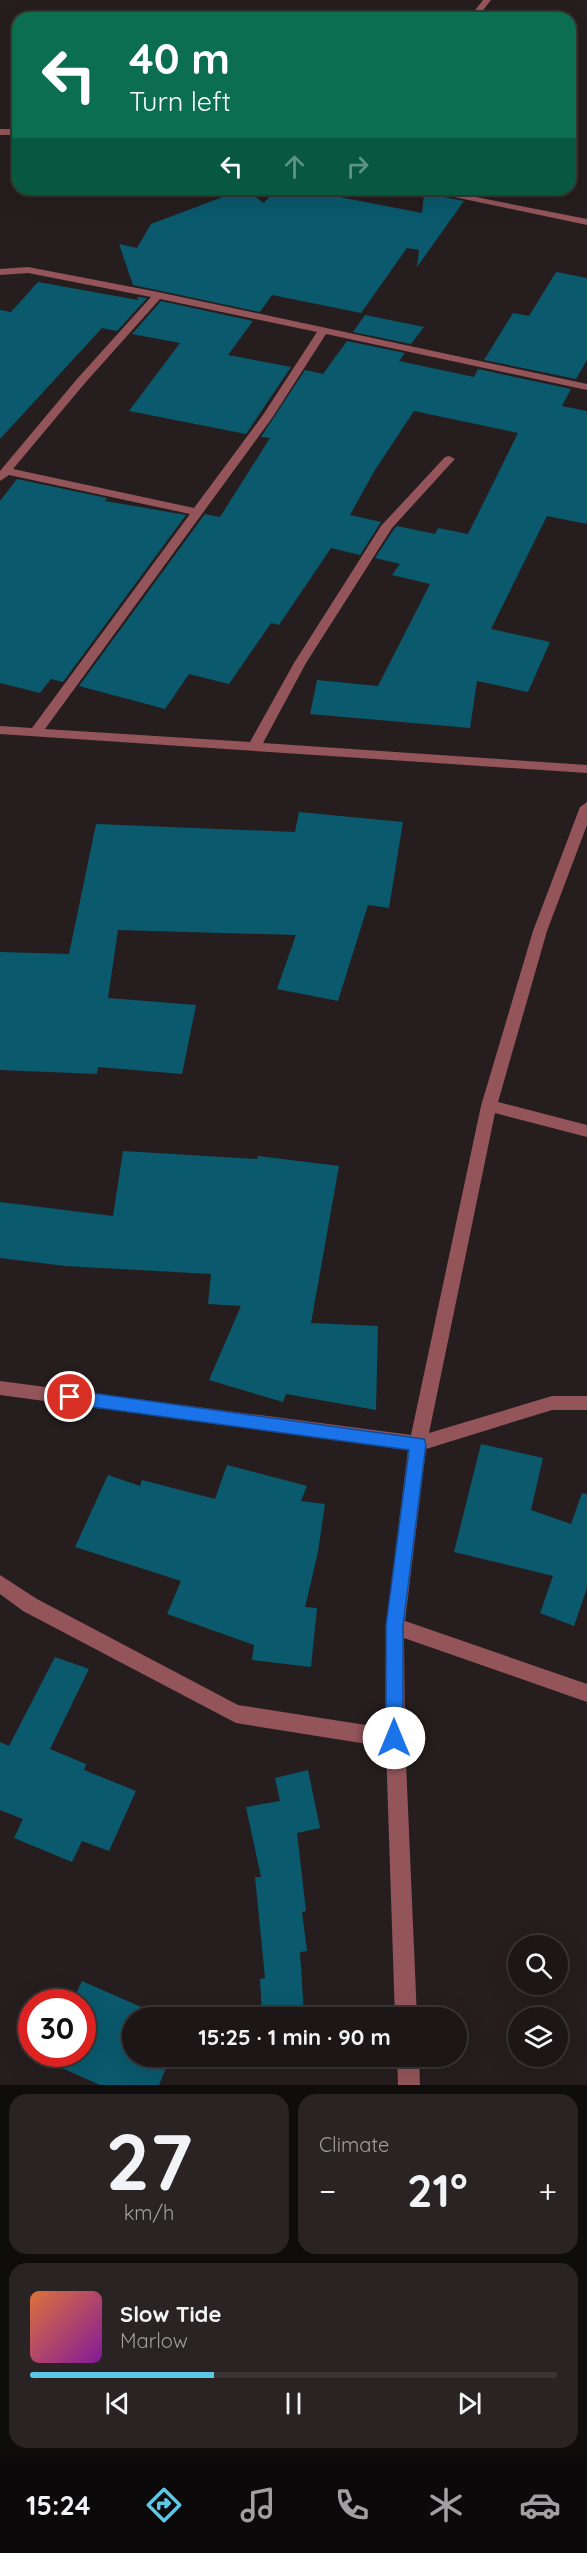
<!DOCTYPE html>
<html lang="en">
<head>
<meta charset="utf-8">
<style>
  body { margin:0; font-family:Quicksand,sans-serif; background:#292323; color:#f1f3f6; height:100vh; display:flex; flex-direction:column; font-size:22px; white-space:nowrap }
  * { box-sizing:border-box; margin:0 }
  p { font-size:20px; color:#a09fa1 }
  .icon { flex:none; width:33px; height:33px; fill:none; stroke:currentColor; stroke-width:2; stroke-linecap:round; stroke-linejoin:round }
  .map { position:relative; height:2085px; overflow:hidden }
  .sheet { display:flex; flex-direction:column; gap:9px; padding:9px; background:#0f0c0c; flex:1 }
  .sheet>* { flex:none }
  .guide { position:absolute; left:12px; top:12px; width:564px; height:183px; border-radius:18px; box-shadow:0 6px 24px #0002,0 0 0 2px #3a3535; background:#0b6e4f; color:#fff; overflow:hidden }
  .buttons { position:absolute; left:508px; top:1935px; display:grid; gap:12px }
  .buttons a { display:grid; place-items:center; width:60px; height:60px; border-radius:50%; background:#1c1616; box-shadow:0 6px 24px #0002,0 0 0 2px #3a3535; font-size:30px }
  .speed { position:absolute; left:18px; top:1989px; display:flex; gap:12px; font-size:30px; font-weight:700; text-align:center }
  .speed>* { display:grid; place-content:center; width:78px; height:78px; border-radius:50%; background:#1c1616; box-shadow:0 6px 24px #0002,0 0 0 2px #3a3535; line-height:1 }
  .speed .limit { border:9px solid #d22; background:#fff; color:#111 }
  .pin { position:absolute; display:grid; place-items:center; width:51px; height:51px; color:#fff; margin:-26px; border:3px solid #fff; border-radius:50%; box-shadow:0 2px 6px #0007 }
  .me { position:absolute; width:66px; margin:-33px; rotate:0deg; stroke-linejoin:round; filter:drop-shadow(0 0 4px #0008) }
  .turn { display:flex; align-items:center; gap:21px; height:126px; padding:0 18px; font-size:27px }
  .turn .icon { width:78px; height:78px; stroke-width:2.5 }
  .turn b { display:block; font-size:42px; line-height:51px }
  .lanes { display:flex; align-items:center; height:57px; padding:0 18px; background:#0003; justify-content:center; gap:30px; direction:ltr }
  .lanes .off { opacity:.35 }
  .big { font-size:45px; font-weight:700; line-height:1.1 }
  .sheet .card { flex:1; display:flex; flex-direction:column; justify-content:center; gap:9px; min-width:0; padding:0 21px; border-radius:18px; background:#292323 }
  .sheet .dial { align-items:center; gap:0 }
  .dial b { font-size:78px; line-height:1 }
  .song { display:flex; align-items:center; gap:18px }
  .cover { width:72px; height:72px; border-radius:9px; background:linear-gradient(135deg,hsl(20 70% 55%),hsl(290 70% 35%)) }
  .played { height:6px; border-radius:3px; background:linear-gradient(90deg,#5cc7e7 35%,#3a3535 35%) }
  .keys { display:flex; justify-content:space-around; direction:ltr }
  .heat { display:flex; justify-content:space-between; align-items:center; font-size:33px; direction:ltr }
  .sheet .tiles { flex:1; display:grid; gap:9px; grid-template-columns:1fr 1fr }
  .card:last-child { grid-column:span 2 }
  .trip { position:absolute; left:122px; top:2007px; width:345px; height:60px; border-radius:30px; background:#1c1616; box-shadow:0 6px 24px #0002,0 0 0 2px #3a3535; font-weight:700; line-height:60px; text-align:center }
  .menu { display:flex; height:96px; justify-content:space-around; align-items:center; background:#0b0909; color:#a09fa1 }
  .menu .icon { width:42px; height:42px }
  .menu .active { color:#5cc7e7 }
  .menu b { font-size:27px; color:#f1f3f6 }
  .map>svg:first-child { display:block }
  .building { fill:#0a596d }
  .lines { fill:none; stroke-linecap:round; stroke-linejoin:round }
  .minor { fill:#94555a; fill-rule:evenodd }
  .route { fill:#1a73e8; stroke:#114b97; stroke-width:1.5 }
</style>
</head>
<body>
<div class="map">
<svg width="587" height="2085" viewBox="0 0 587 2085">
  <rect width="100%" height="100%" fill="#261e1e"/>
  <g class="building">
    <polygon points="244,189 264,203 276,189 298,189 422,213 424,193 464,201 417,267 419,250 407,248 361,313 272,295 260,312 133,285 119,244 137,248 151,224"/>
    <polygon points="556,272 587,278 587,360 576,379 484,360 513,313 529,316"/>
    <polygon points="38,282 138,300 137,297 147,298 117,331 102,328 0,439 0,310 11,312"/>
    <polygon points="161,301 253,321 228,355 291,367 246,434 129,411 180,343 132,334"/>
    <polygon points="365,315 424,327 411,344 353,332"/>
    <polygon points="347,341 405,353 399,361 474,377 478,369 571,389 562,406 587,411 587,524 547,516 491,629 550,642 528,692 477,681 470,728 310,714 317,680 378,686 430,584 392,575 400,564 375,558 394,529 397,526 435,534 438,528 468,534 518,433 414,411 375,470 350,515 381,522 360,555 331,548 279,625 271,623 229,684 189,674 165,709 79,686 202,518 205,514 220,517 270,438 261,437 305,370 323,374"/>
    <polygon points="17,479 107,498 105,501 186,515 63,682 51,679 40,693 0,683 0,501"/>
    <polygon points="299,812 403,822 389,908 368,905 338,1001 277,989 296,935 118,930 108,998 196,1005 182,1074 98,1067 97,1074 0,1070 0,952 69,954 96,824 295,832"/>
    <polygon points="123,1151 257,1159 258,1156 339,1166 311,1323 378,1326 376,1410 286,1394 283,1402 209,1380 241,1306 208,1304 211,1274 65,1266 0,1258 0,1202 113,1216"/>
    <polygon points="481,1444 543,1458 531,1510 571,1524 582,1493 587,1494 587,1588 574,1626 540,1613 553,1576 454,1552"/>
    <polygon points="227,1465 307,1486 301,1501 325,1504 318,1552 305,1607 317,1608 311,1667 252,1660 254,1645 167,1614 181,1581 75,1547 108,1475 140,1486 142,1480 215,1499"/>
    <polygon points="55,1657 89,1669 50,1749 86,1764 84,1770 136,1791 109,1851 82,1841 72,1862 14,1838 23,1819 0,1810 0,1742 9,1746"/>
    <polygon points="308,1770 320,1828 297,1833 306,1911 302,1912 307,1951 300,1952 304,2014 262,2016 260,1979 265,1978 255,1877 261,1877 246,1807 280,1801 275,1778"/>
    <polygon points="82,1981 166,2018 132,2018 132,2056 171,2056 159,2085 100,2085 46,2061 49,2054 82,2054 82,2002 72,2002"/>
  </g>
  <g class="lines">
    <g class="minor">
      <polygon points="483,0 491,0 477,18 469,18"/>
      <rect x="0" y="129" width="18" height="6"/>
      <polygon points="416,189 435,189 587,219 587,225"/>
      <path d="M 28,267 L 158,292 L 587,384 L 587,390 L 326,334 L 272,418 L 45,729 L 250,742 L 294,663 L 381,526 L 445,457 L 449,456 L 455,459 L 453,461 L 392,528 L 306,663 L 263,743 L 587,765 L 587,773 L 0,734 L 0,726 L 32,728 L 190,514 L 9,475 L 0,481 L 0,471 L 77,379 L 151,297 L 28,273 L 0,275 L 0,269 ZM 160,299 L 317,332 L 263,415 L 194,508 L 13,469 L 85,383 Z"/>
      <polygon points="587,802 587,825 547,931 498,1102 587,1125 587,1137 495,1113 429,1433 552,1396 587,1396 587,1410 552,1410 426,1449 405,1621 587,1684 587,1702 404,1638 405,1739 417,2018 395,2018 386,1747 236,1723 23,1611 0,1594 0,1575 37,1599 238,1705 385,1728 386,1626 408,1450 0,1395 0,1381 411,1435 481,1106 533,931 580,807"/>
      <polygon points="397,2056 419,2056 420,2085 398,2085"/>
    </g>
  </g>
  <polygon class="route" points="70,1390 424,1439 426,1444 403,1626 403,1738 401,1745 394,1747 388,1745 386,1738 386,1626 409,1450 70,1404 64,1402 62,1397 64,1392"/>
</svg>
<div class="buttons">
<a><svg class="icon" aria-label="search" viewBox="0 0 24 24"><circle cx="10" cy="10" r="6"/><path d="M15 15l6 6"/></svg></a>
<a><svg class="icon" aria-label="layers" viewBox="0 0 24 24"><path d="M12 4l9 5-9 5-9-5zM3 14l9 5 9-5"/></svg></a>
</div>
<div class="speed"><div class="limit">30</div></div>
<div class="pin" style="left:70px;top:1397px;background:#d93025"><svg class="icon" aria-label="arrive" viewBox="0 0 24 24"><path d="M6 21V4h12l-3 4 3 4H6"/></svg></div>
<svg class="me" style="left:394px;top:1738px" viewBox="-20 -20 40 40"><circle r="19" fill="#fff"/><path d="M0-13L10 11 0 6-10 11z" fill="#1a73e8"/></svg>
<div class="trip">15:25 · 1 min · 90 m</div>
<div class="guide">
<div class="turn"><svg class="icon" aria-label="left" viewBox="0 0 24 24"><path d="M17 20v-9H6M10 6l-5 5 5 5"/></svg><div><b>40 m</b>Turn left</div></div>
<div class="lanes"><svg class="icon" aria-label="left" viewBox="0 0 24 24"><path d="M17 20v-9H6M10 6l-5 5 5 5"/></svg><svg class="icon off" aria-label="ahead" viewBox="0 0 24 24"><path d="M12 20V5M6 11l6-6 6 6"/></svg><svg class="icon off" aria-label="right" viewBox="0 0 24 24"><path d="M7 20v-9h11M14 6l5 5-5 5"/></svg></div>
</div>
</div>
<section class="sheet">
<div class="tiles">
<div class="card dial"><b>27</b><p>km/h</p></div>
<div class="card"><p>Climate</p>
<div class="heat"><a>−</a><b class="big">21°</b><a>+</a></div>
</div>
<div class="card">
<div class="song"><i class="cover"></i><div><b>Slow Tide</b><p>Marlow</p></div></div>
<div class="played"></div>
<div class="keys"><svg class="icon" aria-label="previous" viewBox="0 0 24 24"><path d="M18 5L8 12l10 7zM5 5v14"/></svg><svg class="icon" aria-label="pause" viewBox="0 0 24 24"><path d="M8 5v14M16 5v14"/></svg><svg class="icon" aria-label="next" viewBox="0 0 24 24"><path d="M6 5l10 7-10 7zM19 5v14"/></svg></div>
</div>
</div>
</section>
<nav class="menu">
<b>15:24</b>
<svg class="icon active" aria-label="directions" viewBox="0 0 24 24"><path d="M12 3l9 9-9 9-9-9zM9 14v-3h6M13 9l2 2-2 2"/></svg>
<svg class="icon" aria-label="music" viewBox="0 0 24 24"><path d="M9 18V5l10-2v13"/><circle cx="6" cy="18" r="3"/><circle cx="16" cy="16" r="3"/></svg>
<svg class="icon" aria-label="phone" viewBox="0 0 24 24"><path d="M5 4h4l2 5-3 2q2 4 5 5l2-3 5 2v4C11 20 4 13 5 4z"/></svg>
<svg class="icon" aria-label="climate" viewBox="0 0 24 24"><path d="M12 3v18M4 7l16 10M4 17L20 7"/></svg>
<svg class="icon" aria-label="car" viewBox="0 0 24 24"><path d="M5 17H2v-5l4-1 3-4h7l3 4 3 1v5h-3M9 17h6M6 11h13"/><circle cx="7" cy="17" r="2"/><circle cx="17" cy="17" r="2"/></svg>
</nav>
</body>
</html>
